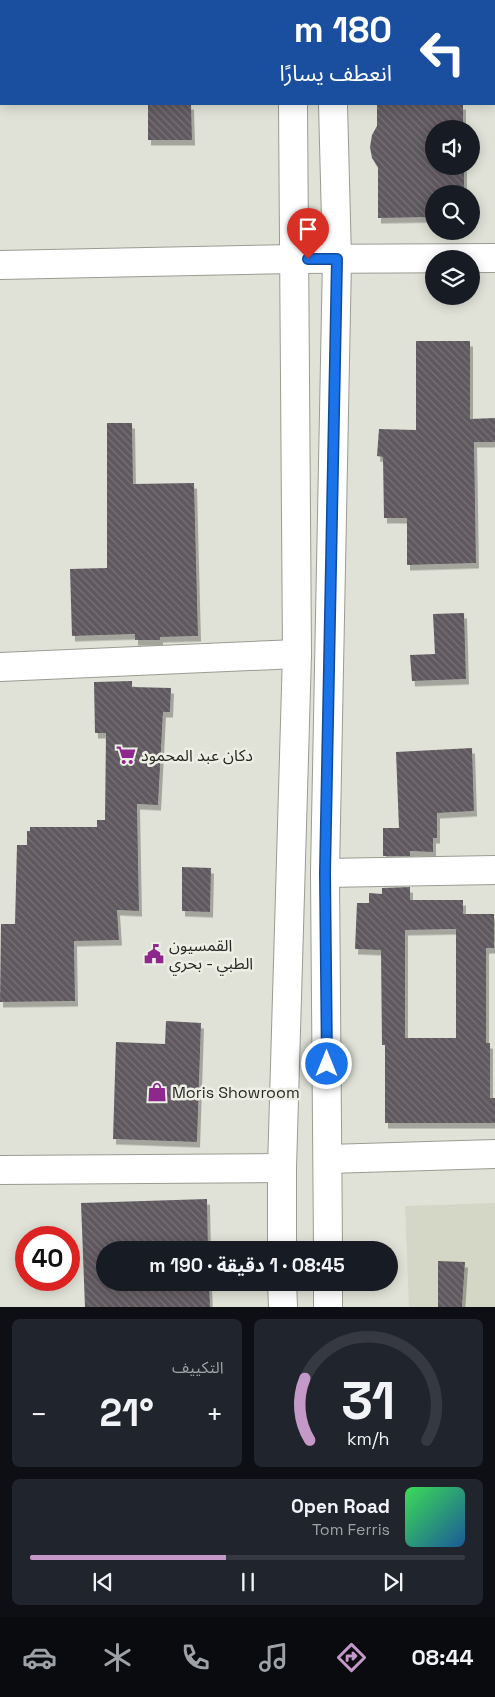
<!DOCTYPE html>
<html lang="ar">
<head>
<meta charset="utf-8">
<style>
  body { margin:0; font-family:"Space Grotesk","Noto Sans Arabic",sans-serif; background:#20242c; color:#f1f3f6; direction:rtl; height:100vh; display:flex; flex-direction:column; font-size:19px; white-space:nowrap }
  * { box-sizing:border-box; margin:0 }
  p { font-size:16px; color:#9ea1a6 }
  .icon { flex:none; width:28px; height:28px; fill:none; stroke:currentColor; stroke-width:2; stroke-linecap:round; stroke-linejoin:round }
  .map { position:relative; height:1307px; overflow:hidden; direction:ltr }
  .side { display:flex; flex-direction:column; gap:12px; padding:12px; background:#0d0f14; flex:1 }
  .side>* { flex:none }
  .guide { position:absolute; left:0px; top:0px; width:495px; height:105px; box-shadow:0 2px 12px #0003; direction:rtl; background:#1a4fa0; color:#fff; overflow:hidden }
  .buttons { position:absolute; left:425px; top:120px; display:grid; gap:10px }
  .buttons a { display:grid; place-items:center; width:55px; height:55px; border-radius:50%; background:#171b24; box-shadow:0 2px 12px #0003; font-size:25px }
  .speed { position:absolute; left:15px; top:1226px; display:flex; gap:10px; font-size:25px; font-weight:700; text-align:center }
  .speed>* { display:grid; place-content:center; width:65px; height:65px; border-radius:50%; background:#171b24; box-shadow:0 2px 12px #0003; line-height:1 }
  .speed .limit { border:8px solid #d22; background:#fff; color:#111 }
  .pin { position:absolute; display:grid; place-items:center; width:42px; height:42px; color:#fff; margin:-51px -21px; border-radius:50% 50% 50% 0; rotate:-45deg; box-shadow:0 0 5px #0007 }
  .pin .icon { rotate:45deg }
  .me { position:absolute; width:55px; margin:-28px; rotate:0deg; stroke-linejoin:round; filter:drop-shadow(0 0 4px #0008) }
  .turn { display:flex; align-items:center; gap:18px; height:105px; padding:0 20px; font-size:22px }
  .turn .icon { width:65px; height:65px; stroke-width:2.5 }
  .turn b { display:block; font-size:35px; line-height:42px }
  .big { font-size:38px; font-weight:700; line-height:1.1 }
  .side .widget { flex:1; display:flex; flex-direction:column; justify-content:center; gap:8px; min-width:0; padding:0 18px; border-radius:8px; background:#20242c }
  .side .dial { align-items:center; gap:0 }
  .dial svg { height:130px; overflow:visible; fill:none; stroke:#363941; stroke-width:7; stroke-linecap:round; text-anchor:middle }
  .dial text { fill:#f1f3f6; stroke:none }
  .song { display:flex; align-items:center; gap:15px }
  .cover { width:60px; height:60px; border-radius:8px; background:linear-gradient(135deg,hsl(130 70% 55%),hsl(210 70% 35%)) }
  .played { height:5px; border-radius:2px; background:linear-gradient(90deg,#c498c7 45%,#363941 45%) }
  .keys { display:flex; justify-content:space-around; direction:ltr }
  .heat { display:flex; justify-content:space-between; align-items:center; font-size:28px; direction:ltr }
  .side .tiles { flex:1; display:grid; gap:12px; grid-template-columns:1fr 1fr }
  .widget:last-child { grid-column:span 2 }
  .trip { position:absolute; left:96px; top:1241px; width:302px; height:50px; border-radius:25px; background:#171b24; box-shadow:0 2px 12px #0003; font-weight:700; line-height:50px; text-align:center; direction:rtl }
  .tabs { display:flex; height:80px; justify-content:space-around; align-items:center; background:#090b0e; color:#9ea1a6 }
  .tabs .icon { width:35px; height:35px }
  .tabs .on { color:#c498c7 }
  .tabs b { font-size:22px; color:#f1f3f6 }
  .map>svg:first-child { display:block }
  .built { fill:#d4d7c5 }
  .building { fill:url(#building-back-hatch); fill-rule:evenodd; filter:url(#shadow) }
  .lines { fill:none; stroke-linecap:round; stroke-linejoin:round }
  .minor-casing { stroke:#9a9c92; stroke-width:30 }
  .tertiary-casing { stroke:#9a9c92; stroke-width:30 }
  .minor { stroke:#fff; stroke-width:28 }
  .tertiary { stroke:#fff; stroke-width:28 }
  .route-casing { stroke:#114b97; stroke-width:12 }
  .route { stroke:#1a73e8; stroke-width:9 }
  .labels { text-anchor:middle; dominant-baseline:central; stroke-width:5; stroke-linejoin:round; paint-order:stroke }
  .poi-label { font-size:16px; fill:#282925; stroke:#edefe5; text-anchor:start }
</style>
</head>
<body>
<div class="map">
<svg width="495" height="1307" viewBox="0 0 495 1307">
  <defs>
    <pattern id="building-back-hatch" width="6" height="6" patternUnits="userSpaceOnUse" patternTransform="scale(1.25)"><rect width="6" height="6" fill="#60595f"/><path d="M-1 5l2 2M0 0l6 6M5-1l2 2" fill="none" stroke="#787277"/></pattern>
    <filter id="shadow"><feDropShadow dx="3" dy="5.5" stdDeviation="0" flood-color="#0004"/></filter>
  </defs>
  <rect width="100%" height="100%" fill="#e0e2d7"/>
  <polygon class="built" points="495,1203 495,1307 409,1307 405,1206"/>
  <g class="building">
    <polygon points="148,104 191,104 192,140 148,140"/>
    <polygon points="377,104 463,104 463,129 434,129 434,166 464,166 464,194 434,194 434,217 378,218 378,167 372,158 370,147 372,135 377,126"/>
    <polygon points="416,341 470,341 470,419 495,418 495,442 474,442 476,563 407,565 407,518 384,518 383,457 377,456 379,429 416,430"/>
    <polygon points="107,423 132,423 133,484 194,483 198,636 160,637 160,640 135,640 135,634 72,636 70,569 107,568"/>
    <polygon points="464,613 466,679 412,681 410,655 435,654 433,614"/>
    <polygon points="132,681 132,687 171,688 170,712 163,712 158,805 137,804 139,911 117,910 119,940 74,941 75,1001 0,1002 1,924 15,924 17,845 27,845 27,831 30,831 30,827 97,827 97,820 105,820 106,733 95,733 94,682"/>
    <polygon points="472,748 474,811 437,813 437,838 433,838 433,852 410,851 410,856 383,856 383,828 399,828 396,752"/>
    <polygon points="182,867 211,868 210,912 182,911"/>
    <path d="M 410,887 L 410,900 L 463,900 L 463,914 L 494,914 L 494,948 L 486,948 L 486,1043 L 490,1043 L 490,1098 L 495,1098 L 495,1123 L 385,1123 L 385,1045 L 382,1045 L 381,950 L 355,949 L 357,903 L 369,903 L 369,893 L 382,894 L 382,888 ZM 456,929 L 456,1038 L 405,1038 L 405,930 Z"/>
    <polygon points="166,1021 201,1023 197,1142 113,1139 116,1042 165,1044"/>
    <polygon points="207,1199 208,1250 105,1250 105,1282 209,1282 210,1307 85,1307 81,1203"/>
    <polygon points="438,1261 465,1262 462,1307 438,1307"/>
  </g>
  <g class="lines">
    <defs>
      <g id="minor">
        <polyline points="494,46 495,46"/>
        <polyline points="0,265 294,259 495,258"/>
        <polyline points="0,667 297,654"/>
        <polyline points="325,873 495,870"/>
        <polyline points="0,1170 282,1168"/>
      </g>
      <g id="tertiary">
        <polyline points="292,0 292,1"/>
        <polyline points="331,0 331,1"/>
        <polyline points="328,1159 495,1154"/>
        <polyline points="282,1250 282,1168 297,654 293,104"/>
        <polyline points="328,1250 325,873 337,259 333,104"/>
        <polyline points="282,1282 283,1307"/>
        <polyline points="328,1282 328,1307"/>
      </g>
    </defs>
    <use href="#minor" class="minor-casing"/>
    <use href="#tertiary" class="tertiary-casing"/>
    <use href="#minor" class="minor"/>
    <use href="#tertiary" class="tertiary"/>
  </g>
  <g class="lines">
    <defs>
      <polyline id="route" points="308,259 337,259 325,873 327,1064"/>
    </defs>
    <use href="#route" class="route-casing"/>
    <use href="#route" class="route"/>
  </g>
  <defs>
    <symbol id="supermarket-bare" viewBox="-9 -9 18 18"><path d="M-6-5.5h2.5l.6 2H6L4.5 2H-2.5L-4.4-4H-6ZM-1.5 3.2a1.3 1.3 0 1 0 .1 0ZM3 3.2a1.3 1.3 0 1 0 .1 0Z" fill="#8e288e" stroke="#edefe5" stroke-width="2.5" paint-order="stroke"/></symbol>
    <symbol id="civic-bare" viewBox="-9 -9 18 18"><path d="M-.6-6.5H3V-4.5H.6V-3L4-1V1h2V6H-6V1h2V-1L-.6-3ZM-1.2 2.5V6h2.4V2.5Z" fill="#8e288e" stroke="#edefe5" stroke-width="2.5" paint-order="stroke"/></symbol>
    <symbol id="shop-bare" viewBox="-9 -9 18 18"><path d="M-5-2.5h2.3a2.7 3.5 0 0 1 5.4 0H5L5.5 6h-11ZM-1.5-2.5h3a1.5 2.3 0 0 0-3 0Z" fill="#8e288e" stroke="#edefe5" stroke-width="2.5" paint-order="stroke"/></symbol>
  </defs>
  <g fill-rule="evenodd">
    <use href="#supermarket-bare" x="112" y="741" width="28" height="28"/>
    <use href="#civic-bare" x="140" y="940" width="28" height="28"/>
    <use href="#shop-bare" x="143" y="1078" width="28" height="28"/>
  </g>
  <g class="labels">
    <g class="poi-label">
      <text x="141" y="755">دكان عبد المحمود</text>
      <text x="169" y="945">القمسيون<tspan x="169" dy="18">الطبي - بحري</tspan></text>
      <text x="172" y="1092">Moris Showroom</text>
    </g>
  </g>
</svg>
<div class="buttons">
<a><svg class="icon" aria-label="sound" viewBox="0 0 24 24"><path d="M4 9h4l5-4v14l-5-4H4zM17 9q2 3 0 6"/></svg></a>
<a><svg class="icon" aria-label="search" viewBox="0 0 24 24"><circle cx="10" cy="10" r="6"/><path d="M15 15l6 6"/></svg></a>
<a><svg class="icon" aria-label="layers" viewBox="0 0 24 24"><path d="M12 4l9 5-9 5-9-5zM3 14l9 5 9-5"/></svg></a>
</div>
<div class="speed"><div class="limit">40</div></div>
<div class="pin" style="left:308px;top:259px;background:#d93025"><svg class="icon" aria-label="arrive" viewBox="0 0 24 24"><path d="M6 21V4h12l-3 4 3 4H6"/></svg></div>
<svg class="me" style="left:327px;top:1064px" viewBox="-20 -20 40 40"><circle r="17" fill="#1a73e8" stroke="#fff" stroke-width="3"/><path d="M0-11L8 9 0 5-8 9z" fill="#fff"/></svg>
<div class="trip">08:45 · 1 دقيقة · 190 m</div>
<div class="guide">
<div class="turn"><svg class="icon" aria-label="left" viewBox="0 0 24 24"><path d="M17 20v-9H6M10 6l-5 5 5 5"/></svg><div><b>180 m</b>انعطف يسارًا</div></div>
</div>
</div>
<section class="side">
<div class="tiles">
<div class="widget dial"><svg viewBox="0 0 100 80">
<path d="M14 69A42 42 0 1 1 86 69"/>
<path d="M14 69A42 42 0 0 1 11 31" stroke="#c498c7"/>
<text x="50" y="56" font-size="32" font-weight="700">31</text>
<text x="50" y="72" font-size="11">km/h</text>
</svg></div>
<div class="widget"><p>التكييف</p>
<div class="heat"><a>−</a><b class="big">21°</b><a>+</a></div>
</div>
<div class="widget">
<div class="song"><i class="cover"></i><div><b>Open Road</b><p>Tom Ferris</p></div></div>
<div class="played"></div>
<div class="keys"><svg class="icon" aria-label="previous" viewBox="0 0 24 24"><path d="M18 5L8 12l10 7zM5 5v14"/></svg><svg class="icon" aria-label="pause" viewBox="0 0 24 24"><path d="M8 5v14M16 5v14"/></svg><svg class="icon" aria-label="next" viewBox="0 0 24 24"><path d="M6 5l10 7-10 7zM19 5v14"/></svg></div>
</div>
</div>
</section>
<nav class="tabs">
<b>08:44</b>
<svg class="icon on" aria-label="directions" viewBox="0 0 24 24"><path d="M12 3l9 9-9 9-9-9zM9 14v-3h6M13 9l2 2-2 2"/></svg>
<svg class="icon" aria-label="music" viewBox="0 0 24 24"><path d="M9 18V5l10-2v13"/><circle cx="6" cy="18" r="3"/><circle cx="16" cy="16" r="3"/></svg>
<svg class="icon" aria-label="phone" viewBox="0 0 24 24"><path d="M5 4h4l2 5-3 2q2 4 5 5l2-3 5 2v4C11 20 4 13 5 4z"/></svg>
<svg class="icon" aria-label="climate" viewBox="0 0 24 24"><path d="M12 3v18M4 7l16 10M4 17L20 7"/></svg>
<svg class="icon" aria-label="car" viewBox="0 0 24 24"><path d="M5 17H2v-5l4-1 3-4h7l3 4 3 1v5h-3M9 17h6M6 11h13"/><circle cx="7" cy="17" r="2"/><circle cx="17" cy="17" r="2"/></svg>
</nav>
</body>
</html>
